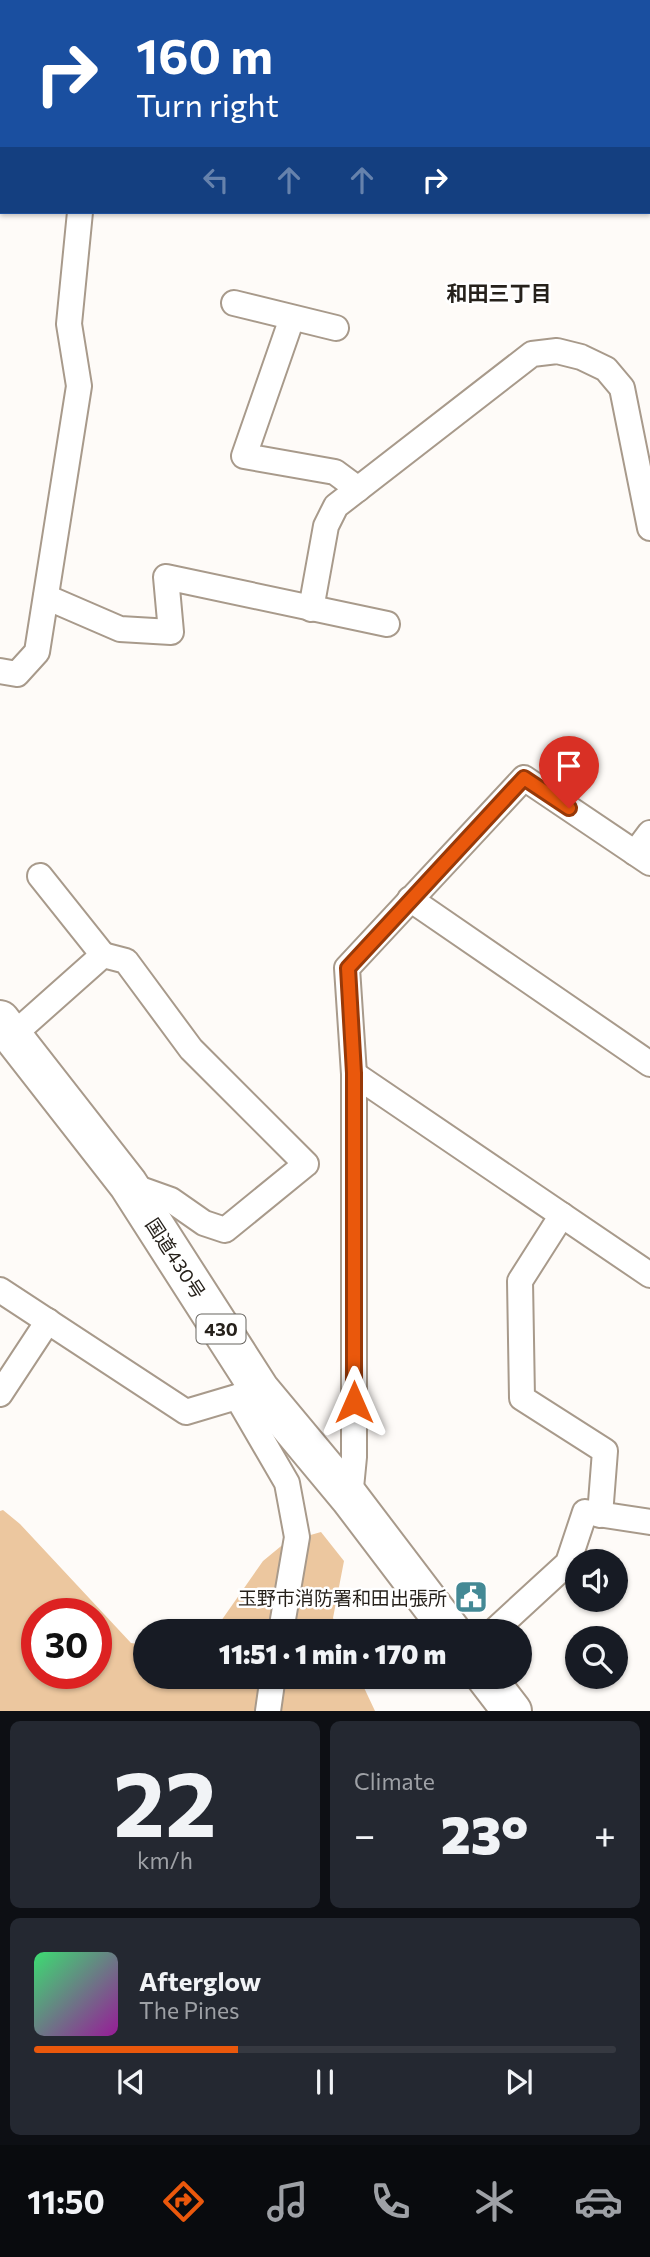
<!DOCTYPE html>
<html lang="en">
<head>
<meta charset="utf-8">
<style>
  body { margin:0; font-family:Commissioner,"Noto Sans JP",sans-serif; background:#242831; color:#f1f3f6; height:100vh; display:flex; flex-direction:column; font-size:26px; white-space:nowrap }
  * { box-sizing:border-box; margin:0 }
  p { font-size:23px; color:#9ea1a6 }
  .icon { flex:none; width:38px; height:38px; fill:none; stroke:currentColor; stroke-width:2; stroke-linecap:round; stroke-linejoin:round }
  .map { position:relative; height:1711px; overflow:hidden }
  .sheet { display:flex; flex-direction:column; gap:10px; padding:10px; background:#0d0f14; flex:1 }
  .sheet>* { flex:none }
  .banner { position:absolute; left:0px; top:0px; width:651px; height:214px; box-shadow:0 2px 5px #0004; background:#1a4fa0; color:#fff; overflow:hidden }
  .buttons { position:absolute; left:565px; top:1549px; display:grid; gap:14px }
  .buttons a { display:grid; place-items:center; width:63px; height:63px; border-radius:50%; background:#171b24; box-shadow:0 2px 5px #0004; font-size:35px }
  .speed { position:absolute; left:21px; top:1598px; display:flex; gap:14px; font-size:35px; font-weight:700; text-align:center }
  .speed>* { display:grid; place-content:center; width:91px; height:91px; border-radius:50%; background:#171b24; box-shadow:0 2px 5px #0004; line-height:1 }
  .speed .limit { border:10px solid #d22; background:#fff; color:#111 }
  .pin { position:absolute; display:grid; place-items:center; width:60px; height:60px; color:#fff; margin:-72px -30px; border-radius:50% 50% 50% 0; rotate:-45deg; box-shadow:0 0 7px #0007 }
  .pin .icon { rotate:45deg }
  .me { position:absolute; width:77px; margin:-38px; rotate:0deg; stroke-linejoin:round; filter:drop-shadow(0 0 5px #0008) }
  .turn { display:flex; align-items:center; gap:24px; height:147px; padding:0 21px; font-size:32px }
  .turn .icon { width:91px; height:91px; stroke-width:2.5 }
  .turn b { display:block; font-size:49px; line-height:60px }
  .lanes { display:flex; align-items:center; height:66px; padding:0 21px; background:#0003; justify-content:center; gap:35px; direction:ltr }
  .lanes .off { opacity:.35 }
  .big { font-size:52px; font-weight:800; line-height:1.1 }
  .sheet .widget { flex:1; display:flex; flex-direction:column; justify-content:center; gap:10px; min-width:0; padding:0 24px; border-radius:10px; background:#242831 }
  .sheet .dial { align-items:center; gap:0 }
  .dial b { font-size:91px; line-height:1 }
  .song { display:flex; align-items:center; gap:21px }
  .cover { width:84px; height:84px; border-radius:10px; background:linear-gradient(135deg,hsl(140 70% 55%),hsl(300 70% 35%)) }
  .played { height:7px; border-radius:4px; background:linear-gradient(90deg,#ea580c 35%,#363941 35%) }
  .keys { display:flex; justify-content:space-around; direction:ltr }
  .heat { display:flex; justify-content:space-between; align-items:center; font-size:38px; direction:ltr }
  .sheet .tiles { flex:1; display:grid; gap:10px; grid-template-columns:1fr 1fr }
  .widget:last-child { grid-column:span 2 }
  .trip { position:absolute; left:133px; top:1619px; width:399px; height:70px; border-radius:35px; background:#171b24; box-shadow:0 2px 5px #0004; font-weight:800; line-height:70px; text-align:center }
  .menu { display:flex; height:112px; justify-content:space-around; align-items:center; background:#090b0e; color:#9ea1a6 }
  .menu .icon { width:49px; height:49px }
  .menu .selected { color:#ea580c }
  .menu b { font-size:32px; color:#f1f3f6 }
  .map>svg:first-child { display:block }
  .green { fill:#ecc79f; fill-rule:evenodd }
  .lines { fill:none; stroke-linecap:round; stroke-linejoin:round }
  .minor-casing { stroke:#a89a8b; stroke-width:28 }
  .trunk-casing { stroke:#a89a8b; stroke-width:42 }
  .minor { stroke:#fff; stroke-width:24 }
  .trunk { stroke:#fff; stroke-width:38 }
  .route-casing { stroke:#983908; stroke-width:18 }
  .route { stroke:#ea580c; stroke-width:12 }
  .labels { text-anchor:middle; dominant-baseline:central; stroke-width:5; stroke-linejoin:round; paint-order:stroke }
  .shield { fill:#fff; stroke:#67645f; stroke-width:2 }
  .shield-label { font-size:18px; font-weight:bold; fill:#26211b }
  .street-label { font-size:19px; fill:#26211b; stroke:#fff }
  .poi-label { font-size:19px; fill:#26211b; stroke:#fff; text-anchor:end }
  .neighbourhood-label { font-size:21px; font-weight:bold; fill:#26211b; stroke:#fff }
</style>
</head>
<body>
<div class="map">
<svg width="650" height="1711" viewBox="0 0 650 1711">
  <rect width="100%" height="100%" fill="#fefbf8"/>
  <g class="green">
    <path d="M 3,1510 L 20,1524 L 131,1643 L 145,1645 L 145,1676 L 359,1677 L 375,1711 L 0,1711 L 0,1511 ZM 37,1614 L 96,1614 L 96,1673 L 37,1673 Z"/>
    <polygon points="321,1532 344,1561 333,1618 339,1631 214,1631 263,1561 286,1542"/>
  </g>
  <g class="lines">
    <defs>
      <g id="minor">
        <polyline points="449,0 455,2"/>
        <polyline points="91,2 91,0"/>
        <polyline points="291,2 291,0"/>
        <polyline points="649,66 650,66"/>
        <polyline points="234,303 336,328"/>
        <polyline points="292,318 244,456 335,472 358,489"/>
        <polyline points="46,597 120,629 171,632 166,577 387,624"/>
        <polyline points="311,609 326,526 336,506 532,354 557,351 581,357 606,369 622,388 650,528"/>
        <polyline points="0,671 17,674 37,652 79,386 69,324 80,212"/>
        <polyline points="635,853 650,833"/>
        <polyline points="40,876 103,955"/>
        <polyline points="410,899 650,1064"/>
        <polyline points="13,1035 103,955 126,961 191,1049 306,1164 225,1230 204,1223 171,1200 129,1185"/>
        <polyline points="354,1074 650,1275"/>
        <polyline points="562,1215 520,1281 522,1398 605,1451 600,1515"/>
        <polyline points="0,1290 186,1412 260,1390"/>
        <polyline points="0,1394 48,1321"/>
        <polyline points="237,1397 287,1483 297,1537 281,1631"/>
        <polyline points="350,1498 354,1457 354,1074 347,968 524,778 650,863"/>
        <polyline points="494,1631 568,1563 585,1512 650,1522"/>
        <polyline points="268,1711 273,1676"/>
      </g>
      <g id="trunk">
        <polyline points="0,1020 128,1184 260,1390 350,1498 451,1631"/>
        <polyline points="485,1676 512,1711"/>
      </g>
    </defs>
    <use href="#minor" class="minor-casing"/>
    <use href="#trunk" class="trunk-casing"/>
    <use href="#minor" class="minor"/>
    <use href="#trunk" class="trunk"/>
  </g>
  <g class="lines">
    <defs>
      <polyline id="route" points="354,1402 354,1073 348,968 524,778 569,808"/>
    </defs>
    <use href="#route" class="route-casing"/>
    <use href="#route" class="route"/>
  </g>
  <defs>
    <symbol id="civic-square" viewBox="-11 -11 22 22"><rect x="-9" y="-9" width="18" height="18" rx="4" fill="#448995" stroke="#fff"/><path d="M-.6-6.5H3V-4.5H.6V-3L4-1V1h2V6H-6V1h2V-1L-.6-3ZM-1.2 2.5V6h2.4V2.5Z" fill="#fff"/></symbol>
  </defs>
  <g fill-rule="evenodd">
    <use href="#civic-square" x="452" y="1578" width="38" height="38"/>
  </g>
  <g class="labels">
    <rect class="shield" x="196.5" y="1314.5" width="49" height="29" rx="5"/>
    <g class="shield-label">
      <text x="221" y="1329">430</text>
    </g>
    <g class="street-label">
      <text transform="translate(176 1258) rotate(57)">国道430号</text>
    </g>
    <g class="poi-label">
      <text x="447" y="1597">玉野市消防署和田出張所</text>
    </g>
    <g class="neighbourhood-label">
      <text x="499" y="292">和田三丁目</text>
    </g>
  </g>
</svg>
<div class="buttons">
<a><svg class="icon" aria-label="sound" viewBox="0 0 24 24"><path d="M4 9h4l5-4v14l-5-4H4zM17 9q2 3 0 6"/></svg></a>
<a><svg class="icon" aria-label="search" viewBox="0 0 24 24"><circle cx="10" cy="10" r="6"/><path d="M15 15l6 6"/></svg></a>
</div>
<div class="speed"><div class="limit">30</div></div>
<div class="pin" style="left:569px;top:808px;background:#d93025"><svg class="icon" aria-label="arrive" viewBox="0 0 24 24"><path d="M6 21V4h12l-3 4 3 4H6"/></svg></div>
<svg class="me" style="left:354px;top:1402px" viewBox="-20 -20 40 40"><path d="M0-17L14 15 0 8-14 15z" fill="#ea580c" stroke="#fff" stroke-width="4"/></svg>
<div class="trip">11:51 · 1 min · 170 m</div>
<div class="banner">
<div class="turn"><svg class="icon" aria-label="right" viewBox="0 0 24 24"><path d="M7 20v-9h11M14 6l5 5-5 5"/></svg><div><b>160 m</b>Turn right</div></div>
<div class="lanes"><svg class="icon off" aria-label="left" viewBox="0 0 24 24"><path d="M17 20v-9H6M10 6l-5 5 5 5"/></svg><svg class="icon off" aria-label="ahead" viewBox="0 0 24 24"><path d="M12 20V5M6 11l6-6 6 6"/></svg><svg class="icon off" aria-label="ahead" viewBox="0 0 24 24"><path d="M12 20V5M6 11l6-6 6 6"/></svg><svg class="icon" aria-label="right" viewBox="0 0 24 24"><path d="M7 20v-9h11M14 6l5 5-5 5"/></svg></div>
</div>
</div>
<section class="sheet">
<div class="tiles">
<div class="widget dial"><b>22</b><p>km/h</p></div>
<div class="widget"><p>Climate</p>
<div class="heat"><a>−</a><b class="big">23°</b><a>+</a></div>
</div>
<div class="widget">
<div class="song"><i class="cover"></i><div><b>Afterglow</b><p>The Pines</p></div></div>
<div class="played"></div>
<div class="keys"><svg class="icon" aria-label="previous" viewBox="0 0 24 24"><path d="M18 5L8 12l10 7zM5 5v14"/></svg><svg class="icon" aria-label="pause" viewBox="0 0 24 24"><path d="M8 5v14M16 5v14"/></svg><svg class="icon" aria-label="next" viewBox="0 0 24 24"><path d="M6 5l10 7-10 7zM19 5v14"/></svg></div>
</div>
</div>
</section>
<nav class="menu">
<b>11:50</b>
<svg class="icon selected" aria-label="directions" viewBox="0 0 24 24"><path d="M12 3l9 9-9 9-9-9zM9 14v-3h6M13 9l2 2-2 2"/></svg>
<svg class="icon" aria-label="music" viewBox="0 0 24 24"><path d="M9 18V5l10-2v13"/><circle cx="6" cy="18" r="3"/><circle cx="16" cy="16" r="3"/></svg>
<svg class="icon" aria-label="phone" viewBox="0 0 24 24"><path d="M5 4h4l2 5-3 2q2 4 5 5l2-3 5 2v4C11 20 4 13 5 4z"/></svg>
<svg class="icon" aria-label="climate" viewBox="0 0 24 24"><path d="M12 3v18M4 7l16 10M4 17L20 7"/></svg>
<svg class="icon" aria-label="car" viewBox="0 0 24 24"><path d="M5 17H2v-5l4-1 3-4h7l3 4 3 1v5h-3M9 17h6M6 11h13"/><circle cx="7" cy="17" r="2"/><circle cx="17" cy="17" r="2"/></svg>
</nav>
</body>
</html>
